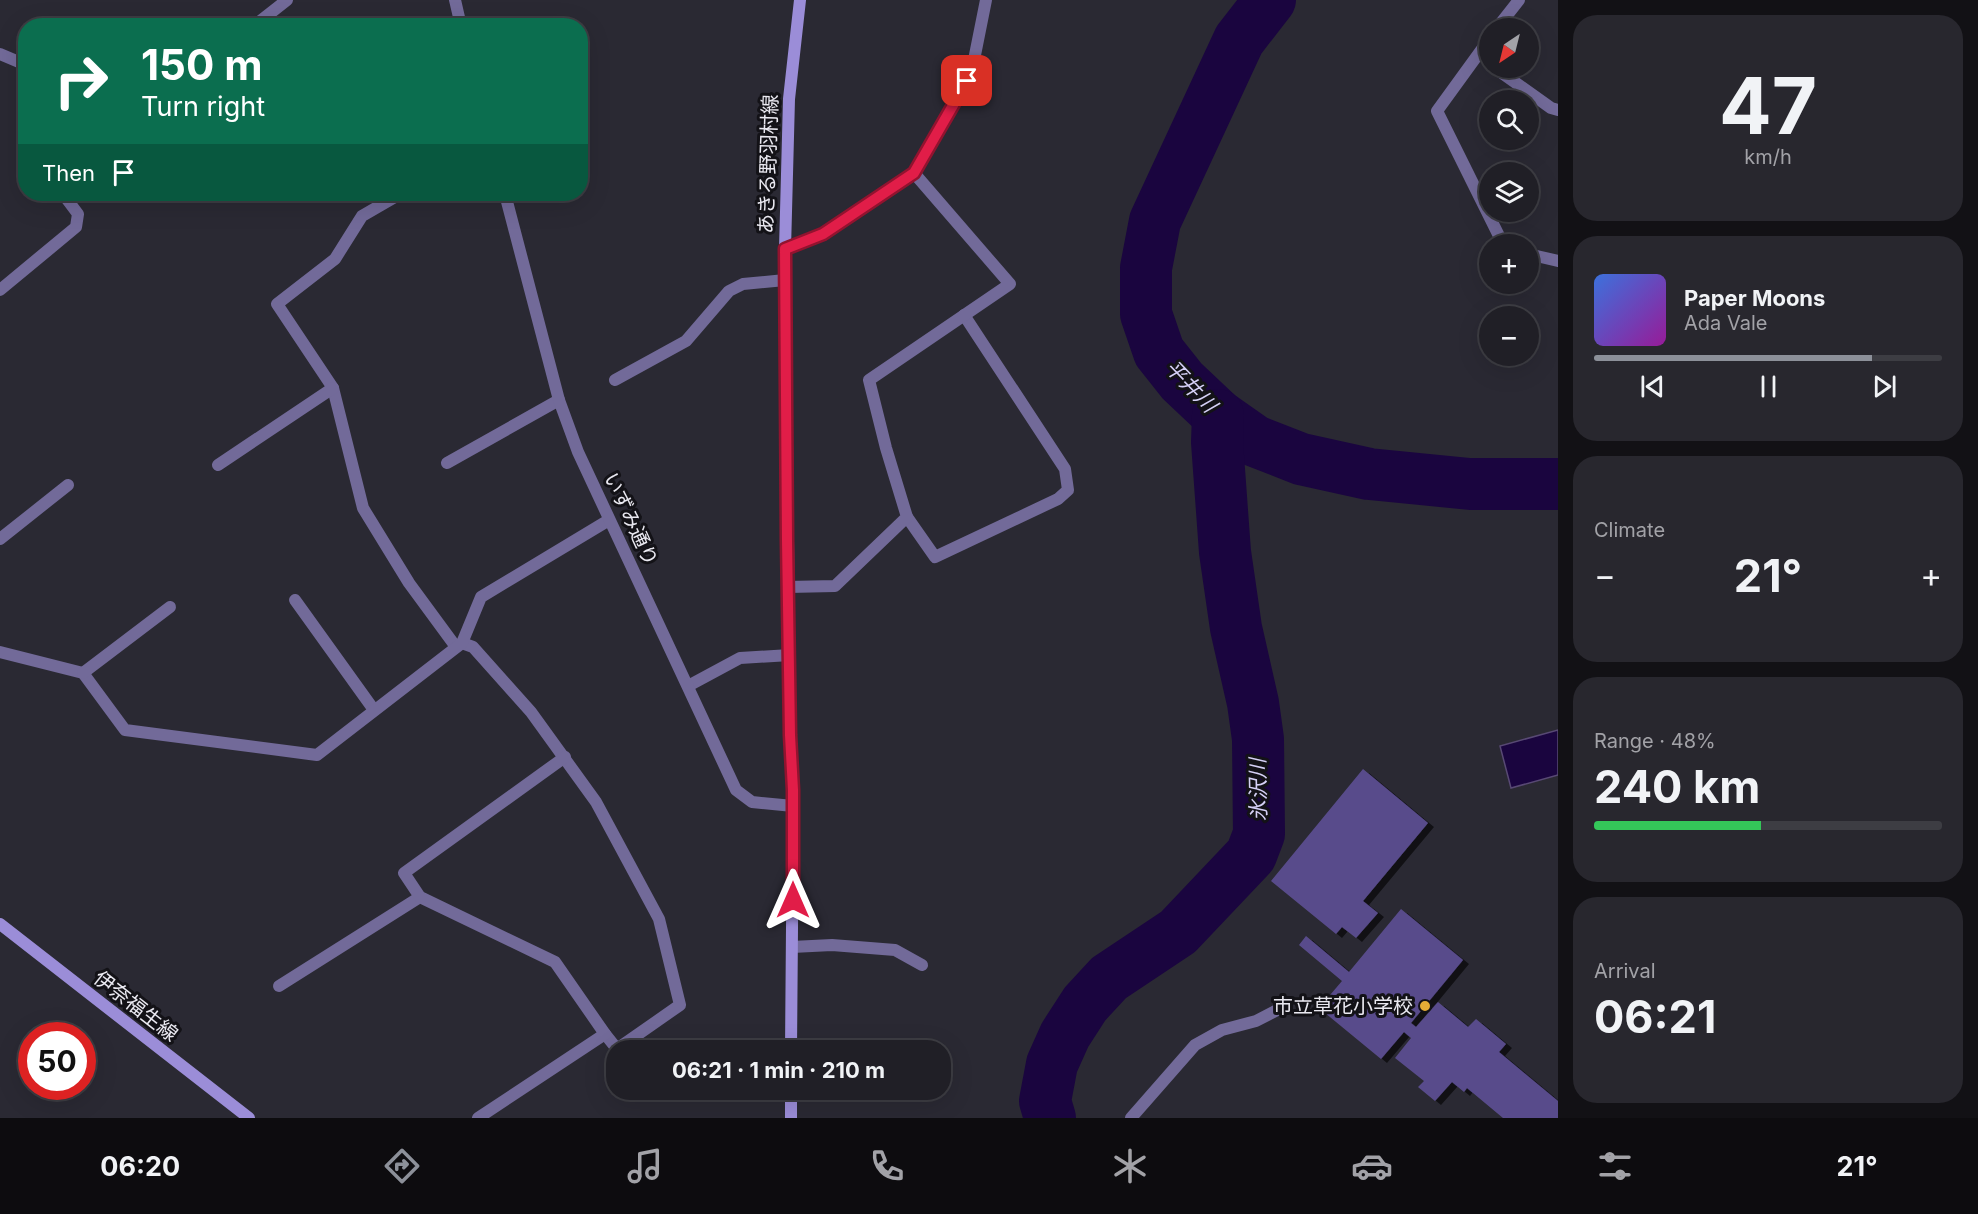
<!DOCTYPE html>
<html lang="en">
<head>
<meta charset="utf-8">
<style>
  body { margin:0; font-family:Inter,"Noto Sans JP",sans-serif; background:#28272e; color:#f1f3f6; height:100vh; display:flex; flex-direction:column; font-size:22px; white-space:nowrap }
  * { box-sizing:border-box; margin:0 }
  p { font-size:20px; color:#a2a2a7 }
  .icon { flex:none; width:33px; height:33px; fill:none; stroke:currentColor; stroke-width:2; stroke-linecap:round; stroke-linejoin:round }
  .map { position:relative; flex:1; overflow:hidden }
  .panel { display:flex; flex-direction:column; gap:15px; padding:15px; background:#121115; width:420px }
  .panel>* { flex:none }
  .top-card { position:absolute; left:18px; top:18px; width:570px; height:183px; border-radius:24px; box-shadow:0 6px 24px #0002,0 0 0 2px #3d3d43; background:#0b6e4f; color:#fff; overflow:hidden }
  .needle { width:39px; rotate:215deg }
  .tools { position:absolute; left:1479px; top:18px; display:grid; gap:12px }
  .tools a { display:grid; place-items:center; width:60px; height:60px; border-radius:50%; background:#201f26; box-shadow:0 6px 24px #0002,0 0 0 2px #3d3d43; font-size:30px }
  .speed { position:absolute; left:18px; top:1022px; display:flex; gap:12px; font-size:30px; font-weight:700; text-align:center }
  .speed>* { display:grid; place-content:center; width:78px; height:78px; border-radius:50%; background:#201f26; box-shadow:0 6px 24px #0002,0 0 0 2px #3d3d43; line-height:1 }
  .speed .limit { border:9px solid #d22; background:#fff; color:#111 }
  .pin { position:absolute; display:grid; place-items:center; width:51px; height:51px; color:#fff; margin:-26px; border-radius:12px; box-shadow:0 3px 9px #0006 }
  .me { position:absolute; width:66px; margin:-33px; rotate:0deg; stroke-linejoin:round; filter:drop-shadow(0 0 4px #0008) }
  .turn { display:flex; align-items:center; gap:21px; height:126px; padding:0 24px; font-size:27px }
  .turn .icon { width:78px; height:78px; stroke-width:2.5 }
  .turn b { display:block; font-size:42px; line-height:51px }
  .then { display:flex; align-items:center; height:57px; padding:0 24px; background:#0003; gap:12px; font-size:22px }
  .big { font-size:45px; font-weight:700; line-height:1.1 }
  .panel .card { flex:1; display:flex; flex-direction:column; justify-content:center; gap:9px; min-width:0; padding:0 21px; border-radius:24px; background:#28272e }
  .panel .dial { align-items:center; gap:0 }
  .dial b { font-size:78px; line-height:1 }
  .song { display:flex; align-items:center; gap:18px }
  .cover { width:72px; height:72px; border-radius:9px; background:linear-gradient(135deg,hsl(220 70% 55%),hsl(300 70% 35%)) }
  .played { height:6px; border-radius:3px; background:linear-gradient(90deg,#8c9099 80%,#3d3d43 80%) }
  .keys { display:flex; justify-content:space-around; direction:ltr }
  .heat { display:flex; justify-content:space-between; align-items:center; font-size:33px; direction:ltr }
  .charge { height:9px; border-radius:4px; background:linear-gradient(90deg,#34c759 48%,#3d3d43 0) }
  .trip { position:absolute; left:606px; top:1040px; width:345px; height:60px; border-radius:24px; background:#201f26; box-shadow:0 6px 24px #0002,0 0 0 2px #3d3d43; font-weight:700; line-height:60px; text-align:center }
  .menu { display:flex; height:96px; justify-content:space-around; align-items:center; background:#0d0c0f; color:#a2a2a7 }
  .menu .icon { width:42px; height:42px }
  .menu .selected { color:#8c9099 }
  .menu b { font-size:27px; color:#f1f3f6 }
  main { display:flex; flex:1; min-height:0 }
  .map>svg:first-child { display:block }
  .water { fill:#1a053f; stroke:#584974; stroke-width:1.5 }
  .lines { fill:none; stroke-linecap:round; stroke-linejoin:round }
  .river { stroke:#1a053f; stroke-width:52 }
  .building { fill:#594c8b; filter:url(#shadow) }
  .service { stroke:#726a99; stroke-width:12 }
  .minor { stroke:#726a99; stroke-width:12 }
  .secondary { stroke:#9b8dd8; stroke-width:12 }
  .route-casing { stroke:#92132f; stroke-width:15 }
  .route { stroke:#e11d48; stroke-width:10 }
  .poi-dot { fill:#e6ad36; stroke:#131217; stroke-width:2 }
  .labels { text-anchor:middle; dominant-baseline:central; stroke-width:6; stroke-linejoin:round; paint-order:stroke }
  .street-label { font-size:20px; fill:#eae9f1; stroke:#131217 }
  .poi-label { font-size:20px; fill:#eae9f1; stroke:#131217; text-anchor:end }
  .water-label { font-size:21px; font-style:italic; fill:#d5d0f6; stroke:#131217 }
</style>
</head>
<body>
<main>
<div class="map">
<svg width="1558" height="1118" viewBox="0 0 1558 1118">
  <defs>
    <filter id="shadow"><feDropShadow dx="6" dy="4" stdDeviation="0" flood-color="#0009"/></filter>
  </defs>
  <rect width="100%" height="100%" fill="#2a2933"/>
  <polygon class="water" points="1558,730 1558,775 1511,788 1500,746"/>
  <g class="lines">
    <g class="river">
      <polyline points="1270,0 1239,40 1155,221 1146,268 1146,314 1159,352 1182,381 1218,415 1255,441 1301,459 1369,474 1470,484 1558,484"/>
      <polyline points="1050,1118 1045,1101 1052,1064 1065,1035 1085,1004 1109,978 1178,932 1251,855 1259,834 1258,739 1253,703 1236,628 1225,552 1217,442 1218,415"/>
    </g>
  </g>
  <g class="building">
    <polygon points="1363,769 1428,823 1363,901 1378,913 1356,938 1342,927 1336,934 1271,881"/>
    <polygon points="1401,909 1463,960 1411,1023 1416,1027 1438,1002 1468,1027 1476,1019 1506,1044 1499,1052 1558,1101 1558,1118 1503,1118 1467,1088 1464,1092 1452,1082 1435,1101 1418,1087 1424,1081 1395,1058 1411,1038 1404,1032 1381,1059 1319,1008 1342,981 1299,945 1306,936 1349,972"/>
  </g>
  <g class="lines">
    <g class="service">
      <polyline points="254,26 287,0"/>
      <polyline points="0,54 26,65"/>
      <polyline points="400,194 362,216 335,259 277,304 333,388 363,508 409,583 456,647"/>
      <polyline points="785,249 823,234 914,173 967,81 973,65 986,0"/>
      <polyline points="0,290 76,227 78,214 63,194"/>
      <polyline points="615,380 686,341 729,291 743,284 785,280"/>
      <polyline points="447,463 559,400"/>
      <polyline points="218,465 333,388"/>
      <polyline points="907,517 935,557 1058,499 1068,490 1065,469 964,315"/>
      <polyline points="0,539 68,485"/>
      <polyline points="788,587 835,586 907,517 886,448 869,380 1010,284 914,173"/>
      <polyline points="295,600 374,710"/>
      <polyline points="462,643 473,647 531,712 596,802 659,919 680,1005 617,1049 605,1034"/>
      <polyline points="0,652 83,673 125,730 317,755 462,643 481,597 609,520"/>
      <polyline points="83,673 170,607"/>
      <polyline points="688,686 740,658 790,655"/>
      <polyline points="792,947 832,945 895,950 922,965"/>
      <polyline points="279,986 420,897"/>
      <polyline points="478,1118 605,1034 555,962 420,897 404,873 565,757"/>
    </g>
    <g class="minor">
      <polyline points="455,0 461,26"/>
      <polyline points="1497,28 1519,0"/>
      <polyline points="1490,38 1437,111 1503,244"/>
      <polyline points="1495,68 1551,108 1558,110"/>
      <polyline points="505,194 559,400 578,452 736,790 752,802 793,806"/>
      <polyline points="1528,254 1558,261"/>
      <polyline points="1131,1118 1195,1045 1222,1030 1256,1021 1285,1006"/>
    </g>
    <g class="secondary">
      <polyline points="0,924 249,1118"/>
      <polyline points="791,1050 793,806 790,735 785,249 789,99 800,0"/>
      <polyline points="791,1118 791,1089"/>
    </g>
  </g>
  <g class="lines">
    <defs>
      <polyline id="route" points="793,900 793,790 790,735 787,540 785,249 823,234 914,173 967,81"/>
    </defs>
    <use href="#route" class="route-casing"/>
    <use href="#route" class="route"/>
  </g>
  <circle class="poi-dot" cx="1425" cy="1006" r="6"/>
  <g class="labels">
    <g class="street-label">
      <text transform="translate(768 164) rotate(-88)">あきる野羽村線</text>
      <text transform="translate(631 519) rotate(65)">いずみ通り</text>
      <text transform="translate(136 1006) rotate(38)">伊奈福生線</text>
    </g>
    <g class="poi-label">
      <text x="1413" y="1006">市立草花小学校</text>
    </g>
    <g class="water-label">
      <text transform="translate(1191 386) rotate(46)">平井川</text>
      <text transform="translate(1258 790) rotate(-91)">氷沢川</text>
    </g>
  </g>
</svg>
<div class="tools">
<a><svg class="needle" viewBox="-14 -14 28 28"><path d="M0-13l5 13h-10z" fill="#e53935"/><path d="M0 13l5-13h-10z" fill="#a2a2a7"/></svg></a>
<a><svg class="icon" aria-label="search" viewBox="0 0 24 24"><circle cx="10" cy="10" r="6"/><path d="M15 15l6 6"/></svg></a>
<a><svg class="icon" aria-label="layers" viewBox="0 0 24 24"><path d="M12 4l9 5-9 5-9-5zM3 14l9 5 9-5"/></svg></a>
<a>+</a>
<a>−</a>
</div>
<div class="speed"><div class="limit">50</div></div>
<div class="pin" style="left:967px;top:81px;background:#d93025"><svg class="icon" aria-label="arrive" viewBox="0 0 24 24"><path d="M6 21V4h12l-3 4 3 4H6"/></svg></div>
<svg class="me" style="left:793px;top:900px" viewBox="-20 -20 40 40"><path d="M0-17L14 15 0 8-14 15z" fill="#e11d48" stroke="#fff" stroke-width="4"/></svg>
<div class="trip">06:21 · 1 min · 210 m</div>
<div class="top-card">
<div class="turn"><svg class="icon" aria-label="right" viewBox="0 0 24 24"><path d="M7 20v-9h11M14 6l5 5-5 5"/></svg><div><b>150 m</b>Turn right</div></div>
<div class="then">Then<svg class="icon" aria-label="arrive" viewBox="0 0 24 24"><path d="M6 21V4h12l-3 4 3 4H6"/></svg></div>
</div>
</div>
<section class="panel">
<div class="card dial"><b>47</b><p>km/h</p></div>
<div class="card">
<div class="song"><i class="cover"></i><div><b>Paper Moons</b><p>Ada Vale</p></div></div>
<div class="played"></div>
<div class="keys"><svg class="icon" aria-label="previous" viewBox="0 0 24 24"><path d="M18 5L8 12l10 7zM5 5v14"/></svg><svg class="icon" aria-label="pause" viewBox="0 0 24 24"><path d="M8 5v14M16 5v14"/></svg><svg class="icon" aria-label="next" viewBox="0 0 24 24"><path d="M6 5l10 7-10 7zM19 5v14"/></svg></div>
</div>
<div class="card"><p>Climate</p>
<div class="heat"><a>−</a><b class="big">21°</b><a>+</a></div>
</div>
<div class="card"><p>Range · 48%</p><b class="big">240 km</b><div class="charge"></div></div>
<div class="card"><p>Arrival</p><b class="big">06:21</b></div>
</section>
</main>
<nav class="menu">
<b>06:20</b>
<svg class="icon selected" aria-label="directions" viewBox="0 0 24 24"><path d="M12 3l9 9-9 9-9-9zM9 14v-3h6M13 9l2 2-2 2"/></svg>
<svg class="icon" aria-label="music" viewBox="0 0 24 24"><path d="M9 18V5l10-2v13"/><circle cx="6" cy="18" r="3"/><circle cx="16" cy="16" r="3"/></svg>
<svg class="icon" aria-label="phone" viewBox="0 0 24 24"><path d="M5 4h4l2 5-3 2q2 4 5 5l2-3 5 2v4C11 20 4 13 5 4z"/></svg>
<svg class="icon" aria-label="climate" viewBox="0 0 24 24"><path d="M12 3v18M4 7l16 10M4 17L20 7"/></svg>
<svg class="icon" aria-label="car" viewBox="0 0 24 24"><path d="M5 17H2v-5l4-1 3-4h7l3 4 3 1v5h-3M9 17h6M6 11h13"/><circle cx="7" cy="17" r="2"/><circle cx="17" cy="17" r="2"/></svg>
<svg class="icon" aria-label="filters" viewBox="0 0 24 24"><path d="M4 7h16M4 17h16"/><circle cx="9" cy="7" r="2"/><circle cx="15" cy="17" r="2"/></svg>
<b>21°</b>
</nav>
</body>
</html>
